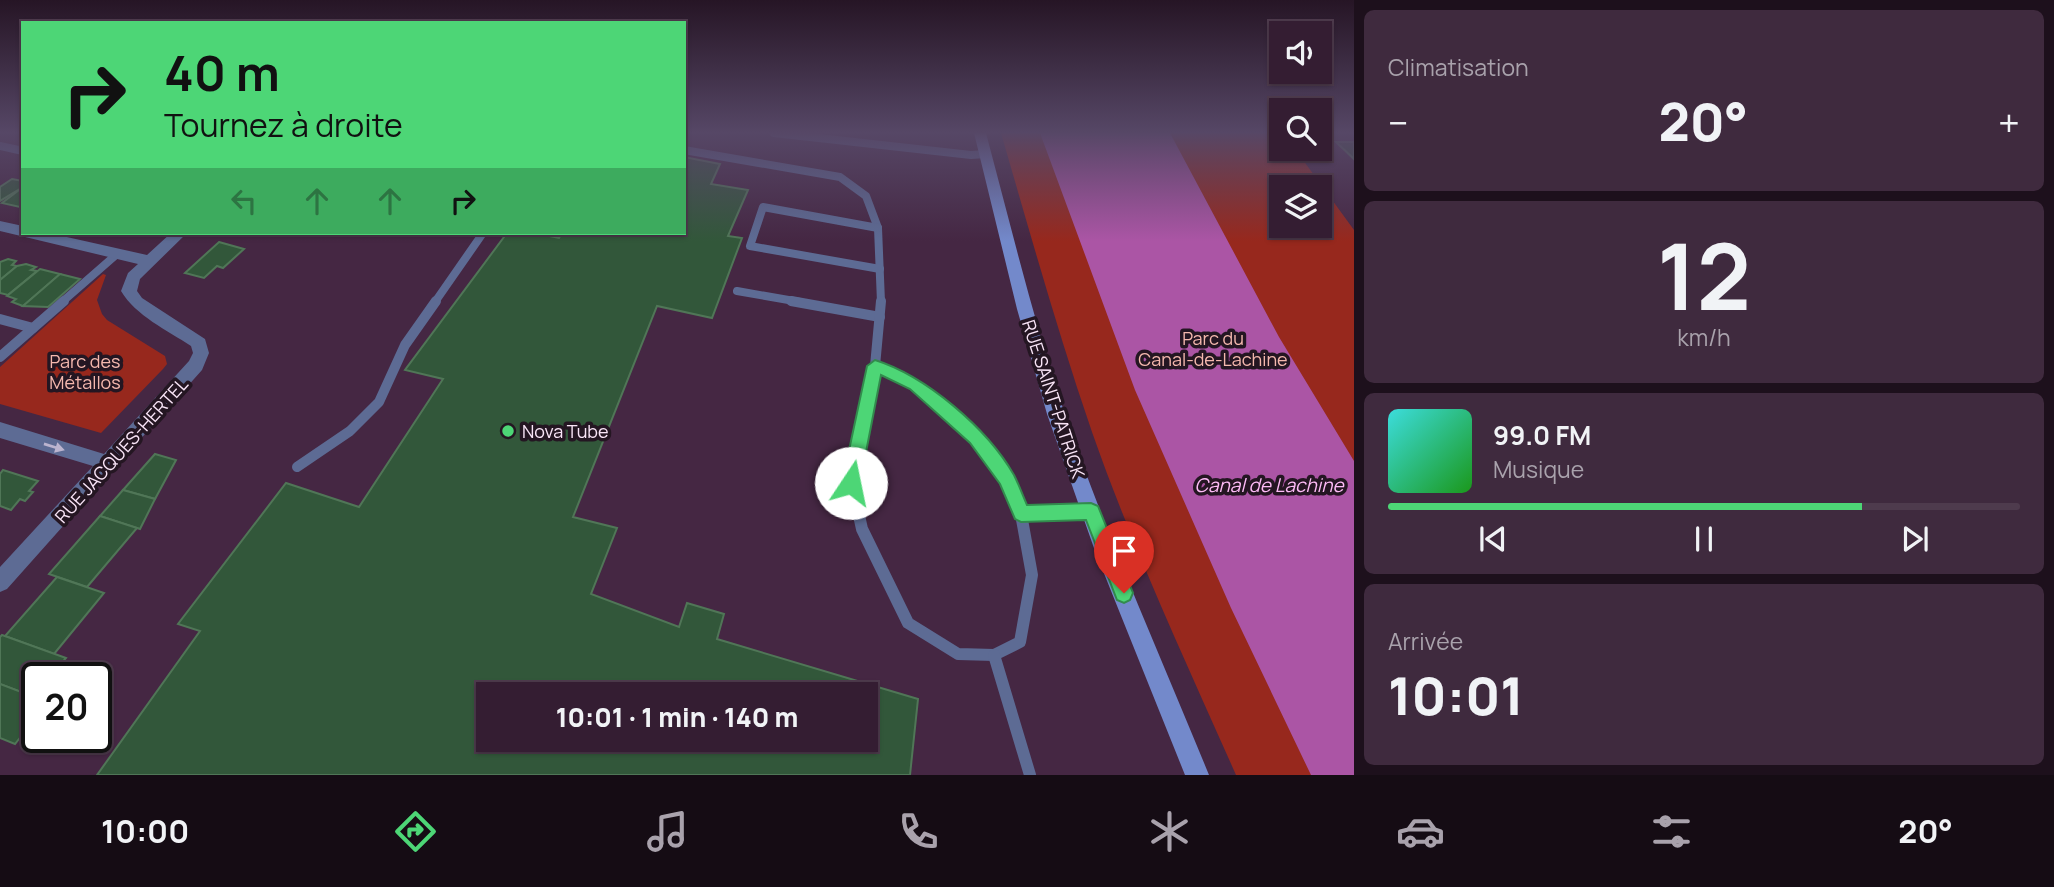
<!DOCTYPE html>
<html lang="fr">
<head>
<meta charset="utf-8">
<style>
  body { margin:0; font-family:Manrope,sans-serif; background:#3f2a3e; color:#f1f3f6; height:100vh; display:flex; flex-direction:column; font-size:26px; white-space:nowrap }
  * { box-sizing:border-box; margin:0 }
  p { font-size:23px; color:#a9a2ac }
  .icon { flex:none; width:38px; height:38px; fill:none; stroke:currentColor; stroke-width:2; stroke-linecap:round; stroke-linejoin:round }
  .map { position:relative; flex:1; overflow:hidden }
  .details { display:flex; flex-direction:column; gap:10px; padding:10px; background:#1d101c; width:700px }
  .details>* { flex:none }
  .banner { position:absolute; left:21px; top:21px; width:665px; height:214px; border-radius:0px; box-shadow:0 2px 5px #0004,0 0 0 2px #4e3b4d; background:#4dd676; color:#111; overflow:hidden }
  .controls { position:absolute; left:1269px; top:21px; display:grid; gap:14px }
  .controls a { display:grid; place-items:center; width:63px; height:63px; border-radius:0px; background:#341d32; box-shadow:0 2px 5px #0004,0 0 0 2px #4e3b4d; font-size:35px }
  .speed { position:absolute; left:21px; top:662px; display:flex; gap:14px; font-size:35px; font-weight:700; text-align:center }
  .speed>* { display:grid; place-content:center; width:91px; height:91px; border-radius:50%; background:#341d32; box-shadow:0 2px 5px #0004,0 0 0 2px #4e3b4d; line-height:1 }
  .speed .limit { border:4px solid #111; border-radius:10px; background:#fff; color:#111 }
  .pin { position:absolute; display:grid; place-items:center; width:60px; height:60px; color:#fff; margin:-72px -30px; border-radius:50% 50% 50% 0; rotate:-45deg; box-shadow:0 0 7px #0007 }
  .pin .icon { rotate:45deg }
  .me { position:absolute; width:77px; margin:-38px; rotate:11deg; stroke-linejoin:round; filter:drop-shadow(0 0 5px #0008) }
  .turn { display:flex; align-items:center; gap:24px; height:147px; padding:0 28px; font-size:32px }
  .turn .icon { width:91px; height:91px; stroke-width:2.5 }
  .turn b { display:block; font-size:49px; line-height:60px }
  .lanes { display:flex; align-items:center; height:66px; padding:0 28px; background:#0003; justify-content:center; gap:35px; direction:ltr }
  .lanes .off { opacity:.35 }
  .big { font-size:52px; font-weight:800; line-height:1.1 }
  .details .widget { flex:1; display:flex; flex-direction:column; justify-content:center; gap:10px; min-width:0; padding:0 24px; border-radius:10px; background:#3f2a3e }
  .details .dial { align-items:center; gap:0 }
  .dial b { font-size:91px; line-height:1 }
  .song { display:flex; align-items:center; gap:21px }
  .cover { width:84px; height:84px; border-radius:10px; background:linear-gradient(135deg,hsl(180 70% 55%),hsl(120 70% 35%)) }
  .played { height:7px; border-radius:4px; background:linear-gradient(90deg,#4dd676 75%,#4e3b4d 75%) }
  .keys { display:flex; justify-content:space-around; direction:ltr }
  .heat { display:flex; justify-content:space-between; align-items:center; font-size:38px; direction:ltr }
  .trip { position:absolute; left:476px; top:682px; width:402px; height:70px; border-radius:0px; background:#341d32; box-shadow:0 2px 5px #0004,0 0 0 2px #4e3b4d; font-weight:800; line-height:70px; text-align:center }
  .menu { display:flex; height:112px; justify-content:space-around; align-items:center; background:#150c14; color:#a9a2ac }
  .menu .icon { width:49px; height:49px }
  .menu .on { color:#4dd676 }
  .menu b { font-size:32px; color:#f1f3f6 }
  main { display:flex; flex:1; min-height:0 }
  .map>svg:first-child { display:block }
  .green { fill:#97281d; fill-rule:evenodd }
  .water { fill:#ab55a5 }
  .building { fill:#32573a; stroke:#507657; stroke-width:2; fill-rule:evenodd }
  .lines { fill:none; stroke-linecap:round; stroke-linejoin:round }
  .service-far2 { stroke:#5d6b94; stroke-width:8 }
  .service-far1 { stroke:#5d6b94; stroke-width:10 }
  .service { stroke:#5d6b94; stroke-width:12 }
  .minor { fill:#5d6b94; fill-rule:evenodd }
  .secondary { fill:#7389cb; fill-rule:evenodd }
  .oneway { fill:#bbb4cf }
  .route { fill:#4dd676; stroke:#328b4d; stroke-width:2 }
  .poi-dot { fill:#4dd676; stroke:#241622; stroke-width:2.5 }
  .labels { text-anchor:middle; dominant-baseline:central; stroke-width:7; stroke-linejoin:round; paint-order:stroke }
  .park-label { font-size:18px; fill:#f5b8ae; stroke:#241622 }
  .street-label { font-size:18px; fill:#f9e5f7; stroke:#241622 }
  .poi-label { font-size:18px; fill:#f9e5f7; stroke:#241622; text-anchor:start }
  .water-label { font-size:19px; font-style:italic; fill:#febbf7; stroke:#241622 }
</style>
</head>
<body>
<main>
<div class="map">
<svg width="1354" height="775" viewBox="0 0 1354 775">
  <rect width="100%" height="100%" fill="#452743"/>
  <g class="green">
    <path d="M 1001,133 L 1281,133 L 1281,149 L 1295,149 L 1354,230 L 1354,775 L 1236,775 C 1186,662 1133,549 1092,432 C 1058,333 1030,233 1001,133 ZM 1281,187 L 1320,187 L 1320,226 L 1281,226 Z"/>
    <polygon points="103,274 106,275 97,300 102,314 107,320 165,356 167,364 163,369 101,433 0,404 0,367"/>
  </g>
  <polygon class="water" points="1040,133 1170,133 1279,337 1354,461 1354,775 1311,775 1231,608 1135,390"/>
  <g class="building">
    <polygon points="1336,142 1354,142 1354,159"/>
    <path d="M 684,157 L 720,164 L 711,184 L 748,190 L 728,236 L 742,238 L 712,318 L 657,306 L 573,517 L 617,528 L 591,594 L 679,627 L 687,603 L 724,614 L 717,639 L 918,699 L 910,775 L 97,775 L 200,631 L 178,624 L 286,483 L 359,507 L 443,379 L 405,370 L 507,233 L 534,233 L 559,238 L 562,233 L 684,233 ZM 488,695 L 866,695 L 866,740 L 488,740 Z"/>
    <polygon points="12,179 23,181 23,187 0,201 0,187"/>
    <polygon points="23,187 23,205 20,207 2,203"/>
    <polygon points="219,242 244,249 223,268 217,266 204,278 185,273"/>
    <polygon points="8,259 16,261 12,265 17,266 0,280 0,262"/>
    <polygon points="26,264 36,267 31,270 37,271 8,295 0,293 0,280 17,266"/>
    <polygon points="40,269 60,274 23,306 12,302 16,299 7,296"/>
    <polygon points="60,274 80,279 48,307 23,306"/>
    <polygon points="155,454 176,460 155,499 123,490"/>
    <polygon points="3,470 38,481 29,491 33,492 25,501 20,499 11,510 0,506 0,474"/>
    <polygon points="123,490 155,499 140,529 100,516"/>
    <polygon points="100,516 137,528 87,587 49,574"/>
    <polygon points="57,577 104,593 54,654 5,636"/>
    <polygon points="2,635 66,658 50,677 37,677 34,697 0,684 0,637"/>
    <polygon points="0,684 37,698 37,716 15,744 0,738"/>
  </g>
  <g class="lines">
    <g class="service-far2">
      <polyline points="774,133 971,155 986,154"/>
      <polyline points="0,146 23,151"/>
      <polyline points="684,150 840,177 866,196 878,228 881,302"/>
      <polyline points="878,228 763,207 750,246 880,269"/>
      <polyline points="737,291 800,302"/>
      <polyline points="62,302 117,254"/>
      <polyline points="435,302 483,233"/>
    </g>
    <g class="service-far1">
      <polyline points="791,301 880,317"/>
      <polyline points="0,319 33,328"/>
      <polyline points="0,357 64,301"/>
      <polyline points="875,366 915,384 976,438 1007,480 1021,513"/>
      <polyline points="297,467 350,431 379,402 405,345 436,301"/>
      <polyline points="858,513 851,483 875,366 881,301"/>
      <polyline points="1039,513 1091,511"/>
    </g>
    <g class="service">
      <polyline points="858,511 862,529 908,623 958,654 994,655 1020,642 1032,575 1021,514 1080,511"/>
      <polyline points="1020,511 1021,514"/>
      <polyline points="994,655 1030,775"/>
    </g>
    <path class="minor" d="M 0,221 L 23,226 L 23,233 L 49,233 L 147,255 L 171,233 L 187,233 L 140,279 L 137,291 L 142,298 L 205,339 L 209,353 L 202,370 L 7,589 L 0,592 L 0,567 L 93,466 L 0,438 L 0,422 L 104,454 L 189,361 L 193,353 L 191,346 C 167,330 136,316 121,291 L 128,273 L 138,264 L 0,231 Z"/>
    <path class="secondary" d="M 974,133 L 986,133 C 1011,227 1034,322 1065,415 C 1107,537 1160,655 1209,775 L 1185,775 L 1095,551 L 1047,414 L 1017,309 Z"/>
  </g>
  <defs><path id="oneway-solid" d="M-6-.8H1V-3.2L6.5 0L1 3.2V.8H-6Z" transform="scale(1.75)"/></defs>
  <use class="oneway" href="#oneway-solid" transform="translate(54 447) rotate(17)"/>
  <linearGradient id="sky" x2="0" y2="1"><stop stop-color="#261525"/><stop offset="0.55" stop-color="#564766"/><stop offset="1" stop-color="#564766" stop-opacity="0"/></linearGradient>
  <rect width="1354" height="241" fill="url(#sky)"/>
  <path class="route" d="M 875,360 C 926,376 987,428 1014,475 C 1019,485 1023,496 1027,505 L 1091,503 L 1098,506 L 1133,593 L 1130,600 L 1124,603 L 1117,600 L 1086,520 L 1021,522 L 1015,519 L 1000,484 L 970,443 L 910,389 L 881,375 L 860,483 L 857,489 L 851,491 L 845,489 L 842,483 L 867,366 Z"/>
  <circle class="poi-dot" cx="508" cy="431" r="7"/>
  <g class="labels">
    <g class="park-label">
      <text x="1213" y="338">Parc du<tspan x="1213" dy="21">Canal-de-Lachine</tspan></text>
      <text x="85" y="361">Parc des<tspan x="85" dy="21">Métallos</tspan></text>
    </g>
    <g class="street-label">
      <text transform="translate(1054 399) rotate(72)">RUE SAINT-PATRICK</text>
      <text transform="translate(121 450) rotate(-48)">RUE JACQUES-HERTEL</text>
    </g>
    <g class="poi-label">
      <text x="522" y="431">Nova Tube</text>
    </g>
    <g class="water-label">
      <text x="1269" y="485">Canal de Lachine</text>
    </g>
  </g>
</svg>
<div class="controls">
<a><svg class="icon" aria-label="sound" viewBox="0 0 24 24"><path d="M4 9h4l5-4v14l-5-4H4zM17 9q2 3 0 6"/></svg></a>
<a><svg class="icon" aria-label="search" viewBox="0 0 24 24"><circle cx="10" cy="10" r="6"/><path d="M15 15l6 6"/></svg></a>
<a><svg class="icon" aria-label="layers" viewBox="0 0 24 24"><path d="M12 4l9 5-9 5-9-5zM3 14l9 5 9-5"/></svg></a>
</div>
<div class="speed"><div class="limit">20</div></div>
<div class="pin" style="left:1124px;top:593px;background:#d93025"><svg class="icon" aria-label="arrive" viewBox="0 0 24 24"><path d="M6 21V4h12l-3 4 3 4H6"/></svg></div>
<svg class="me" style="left:851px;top:483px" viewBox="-20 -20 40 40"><circle r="19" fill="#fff"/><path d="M0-13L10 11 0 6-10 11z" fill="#4dd676"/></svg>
<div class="trip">10:01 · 1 min · 140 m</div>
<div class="banner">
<div class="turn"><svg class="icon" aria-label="right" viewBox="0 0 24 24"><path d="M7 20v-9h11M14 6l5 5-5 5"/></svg><div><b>40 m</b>Tournez à droite</div></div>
<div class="lanes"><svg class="icon off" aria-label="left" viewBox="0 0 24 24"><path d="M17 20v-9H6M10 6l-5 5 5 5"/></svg><svg class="icon off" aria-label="ahead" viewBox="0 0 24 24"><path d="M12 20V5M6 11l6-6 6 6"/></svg><svg class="icon off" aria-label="ahead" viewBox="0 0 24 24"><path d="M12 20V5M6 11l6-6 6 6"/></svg><svg class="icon" aria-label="right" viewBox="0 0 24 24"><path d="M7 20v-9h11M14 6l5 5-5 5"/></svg></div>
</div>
</div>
<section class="details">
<div class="widget"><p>Climatisation</p>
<div class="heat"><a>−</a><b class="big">20°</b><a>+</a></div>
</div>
<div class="widget dial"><b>12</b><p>km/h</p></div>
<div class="widget">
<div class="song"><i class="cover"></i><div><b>99.0 FM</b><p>Musique</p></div></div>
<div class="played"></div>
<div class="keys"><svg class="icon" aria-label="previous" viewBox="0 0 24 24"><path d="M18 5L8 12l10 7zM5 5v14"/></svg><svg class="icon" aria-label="pause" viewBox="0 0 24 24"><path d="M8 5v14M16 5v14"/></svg><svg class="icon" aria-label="next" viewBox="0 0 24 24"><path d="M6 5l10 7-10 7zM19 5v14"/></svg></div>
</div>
<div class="widget"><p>Arrivée</p><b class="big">10:01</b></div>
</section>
</main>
<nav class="menu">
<b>10:00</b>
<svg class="icon on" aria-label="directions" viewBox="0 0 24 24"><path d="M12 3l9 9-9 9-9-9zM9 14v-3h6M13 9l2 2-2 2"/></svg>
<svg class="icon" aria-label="music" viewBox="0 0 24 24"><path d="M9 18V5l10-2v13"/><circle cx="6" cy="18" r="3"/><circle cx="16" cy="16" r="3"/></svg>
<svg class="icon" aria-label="phone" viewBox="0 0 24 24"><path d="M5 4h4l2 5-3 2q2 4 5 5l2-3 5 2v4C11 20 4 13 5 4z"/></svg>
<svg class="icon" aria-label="climate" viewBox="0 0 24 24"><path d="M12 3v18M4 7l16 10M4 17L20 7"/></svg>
<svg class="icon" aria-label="car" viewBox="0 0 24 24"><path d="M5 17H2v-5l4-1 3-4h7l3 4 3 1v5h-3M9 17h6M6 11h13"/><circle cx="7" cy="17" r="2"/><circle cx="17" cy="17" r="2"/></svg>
<svg class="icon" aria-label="filters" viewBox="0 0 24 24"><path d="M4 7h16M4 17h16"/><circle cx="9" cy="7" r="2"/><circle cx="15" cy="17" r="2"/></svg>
<b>20°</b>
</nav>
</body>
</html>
